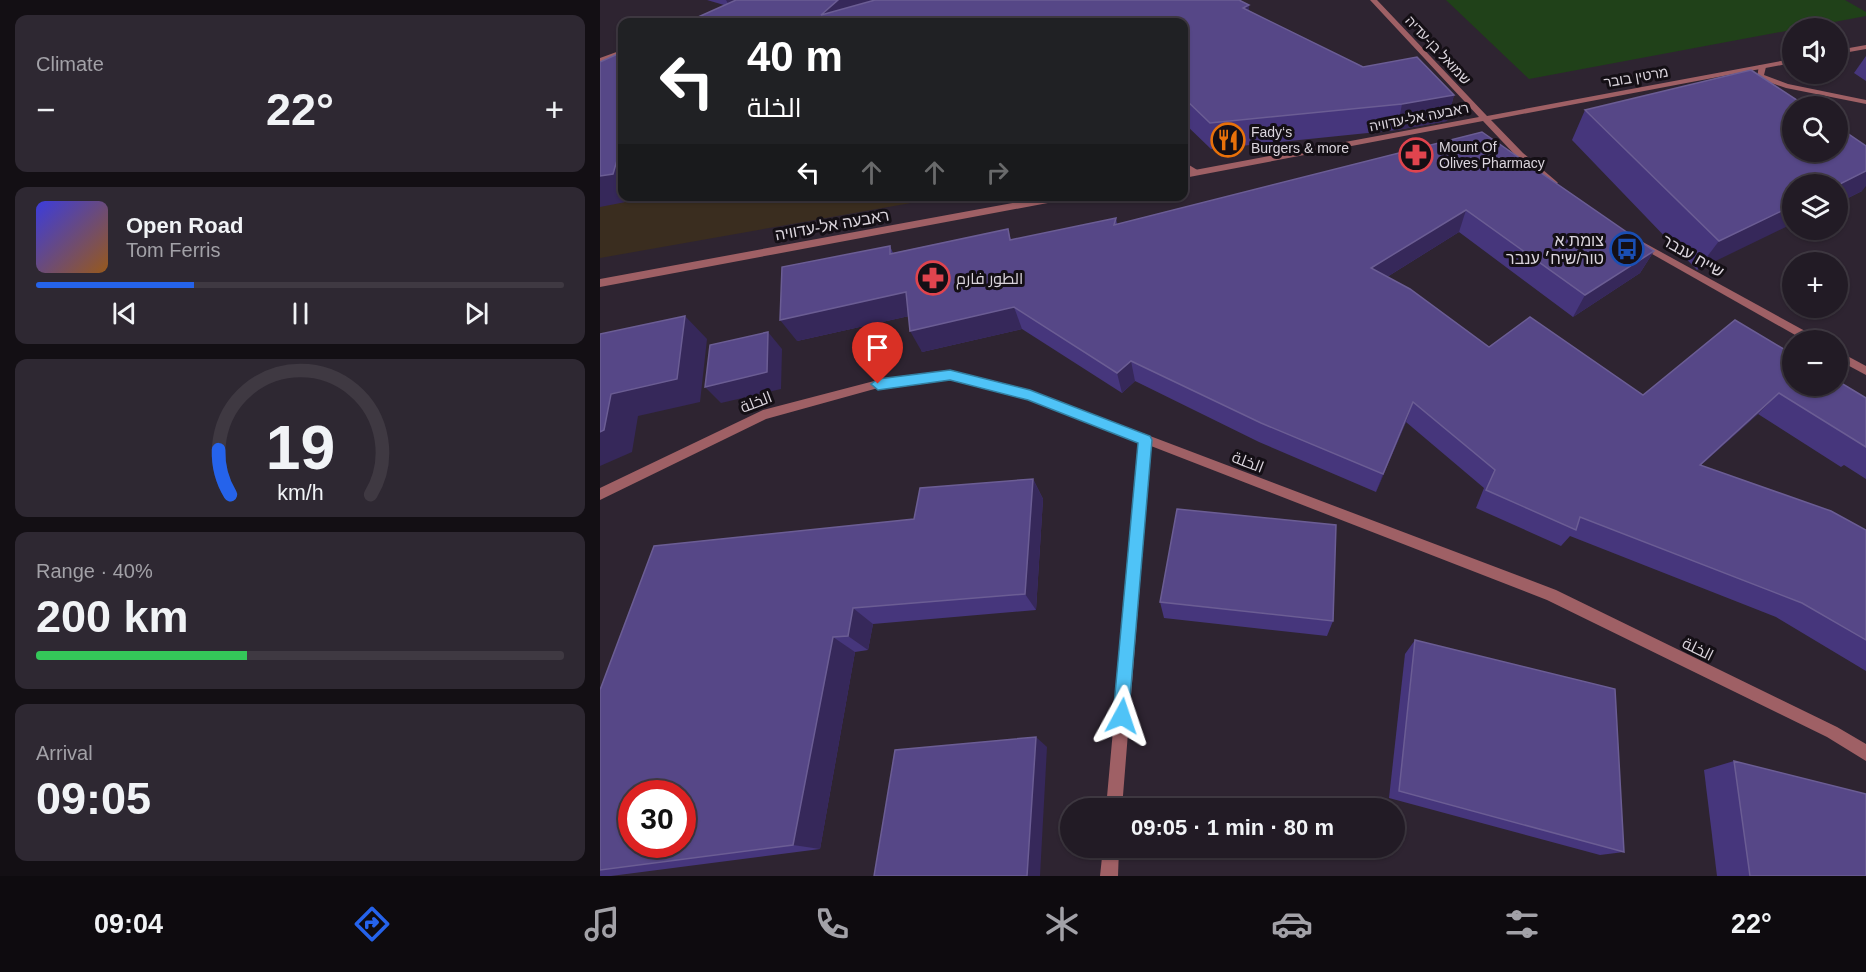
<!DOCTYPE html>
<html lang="en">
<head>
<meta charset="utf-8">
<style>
  body { margin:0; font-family:Helvetica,Cairo,Heebo,sans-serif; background:#2e2832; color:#f1f3f6; height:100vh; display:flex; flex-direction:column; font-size:22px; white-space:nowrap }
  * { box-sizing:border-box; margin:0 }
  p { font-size:20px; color:#a2a1a7 }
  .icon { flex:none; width:33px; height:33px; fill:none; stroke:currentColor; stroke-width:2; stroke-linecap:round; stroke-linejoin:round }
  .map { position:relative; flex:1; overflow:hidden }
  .details { display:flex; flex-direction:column; gap:15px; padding:15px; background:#130f14; width:600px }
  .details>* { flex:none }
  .top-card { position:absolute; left:18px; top:18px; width:570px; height:183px; border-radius:12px; box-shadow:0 2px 4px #0004,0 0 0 2px #3f3942; background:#202124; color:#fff; overflow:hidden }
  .buttons { position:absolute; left:1182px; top:18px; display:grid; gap:12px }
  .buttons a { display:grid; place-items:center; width:66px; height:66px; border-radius:50%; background:#221b25; box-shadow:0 2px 4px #0004,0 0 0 2px #3f3942; font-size:30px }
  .speed { position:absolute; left:18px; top:780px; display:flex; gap:12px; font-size:30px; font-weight:700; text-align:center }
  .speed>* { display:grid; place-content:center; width:78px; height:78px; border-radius:50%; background:#221b25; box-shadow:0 2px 4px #0004,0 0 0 2px #3f3942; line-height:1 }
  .speed .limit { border:9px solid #d22; background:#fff; color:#111 }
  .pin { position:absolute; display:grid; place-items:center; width:51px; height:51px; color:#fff; margin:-62px -26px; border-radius:50% 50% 50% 0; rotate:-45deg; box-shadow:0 0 6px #0007 }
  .pin .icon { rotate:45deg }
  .me { position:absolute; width:66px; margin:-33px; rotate:5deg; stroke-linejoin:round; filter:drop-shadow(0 0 4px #0008) }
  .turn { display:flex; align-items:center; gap:21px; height:126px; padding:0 30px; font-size:27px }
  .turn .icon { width:78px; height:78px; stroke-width:2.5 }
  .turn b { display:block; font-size:42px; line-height:51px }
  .lanes { display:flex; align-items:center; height:57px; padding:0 30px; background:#0003; justify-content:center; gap:30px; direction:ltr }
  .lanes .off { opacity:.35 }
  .big { font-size:45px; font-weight:800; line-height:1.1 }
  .details .card { flex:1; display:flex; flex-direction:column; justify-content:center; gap:9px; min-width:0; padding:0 21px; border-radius:12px; background:#2e2832 }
  .details .dial { align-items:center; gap:0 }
  .dial svg { height:156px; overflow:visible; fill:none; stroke:#3f3942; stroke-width:7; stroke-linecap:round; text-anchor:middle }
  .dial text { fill:#f1f3f6; stroke:none }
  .song { display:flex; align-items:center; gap:18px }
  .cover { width:72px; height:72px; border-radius:9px; background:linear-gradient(135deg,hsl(240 70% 55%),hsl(30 70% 35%)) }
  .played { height:6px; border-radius:3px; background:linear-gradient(90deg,#2563eb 30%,#3f3942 30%) }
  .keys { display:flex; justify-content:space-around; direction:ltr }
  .heat { display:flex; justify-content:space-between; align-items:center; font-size:33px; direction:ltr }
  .charge { height:9px; border-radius:4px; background:linear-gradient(90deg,#34c759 40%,#3f3942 0) }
  .trip { position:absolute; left:460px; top:798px; width:345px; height:60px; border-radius:30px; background:#221b25; box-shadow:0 2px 4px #0004,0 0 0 2px #3f3942; font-weight:800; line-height:60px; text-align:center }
  .menu { display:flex; height:96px; justify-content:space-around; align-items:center; background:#0e0b0f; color:#a2a1a7 }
  .menu .icon { width:42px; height:42px }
  .menu .current { color:#2563eb }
  .menu b { font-size:27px; color:#f1f3f6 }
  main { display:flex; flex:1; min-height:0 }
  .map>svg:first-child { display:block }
  .education { fill:#3a2d1f }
  .green { fill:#204119 }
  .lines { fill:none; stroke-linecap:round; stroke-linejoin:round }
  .service { fill:#9f6065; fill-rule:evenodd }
  .minor { fill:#9f6065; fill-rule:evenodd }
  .tertiary { fill:#9f6065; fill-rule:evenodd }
  .wall { fill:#46367c }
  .shaded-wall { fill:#36285a }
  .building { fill:#564787; stroke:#6b5d94; stroke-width:1.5; fill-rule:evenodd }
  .route { fill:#4fc3f7; stroke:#337fa1; stroke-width:1.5 }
  .labels { text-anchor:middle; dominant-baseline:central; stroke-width:6; stroke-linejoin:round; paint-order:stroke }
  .far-street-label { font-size:14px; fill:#dbd5dd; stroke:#140f15 }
  .far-poi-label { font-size:14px; fill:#dbd5dd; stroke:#140f15; text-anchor:start }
  .street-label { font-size:16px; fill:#dbd5dd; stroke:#140f15 }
  .poi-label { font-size:16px; fill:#dbd5dd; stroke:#140f15; text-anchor:end }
</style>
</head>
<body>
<main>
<section class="details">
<div class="card"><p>Climate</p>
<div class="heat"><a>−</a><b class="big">22°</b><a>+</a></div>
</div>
<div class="card">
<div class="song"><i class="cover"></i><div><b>Open Road</b><p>Tom Ferris</p></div></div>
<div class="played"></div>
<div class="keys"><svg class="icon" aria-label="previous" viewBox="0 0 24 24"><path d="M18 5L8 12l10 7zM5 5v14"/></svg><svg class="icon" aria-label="pause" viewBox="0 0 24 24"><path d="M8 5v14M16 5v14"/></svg><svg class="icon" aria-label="next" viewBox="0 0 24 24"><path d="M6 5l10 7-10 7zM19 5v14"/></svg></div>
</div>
<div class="card dial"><svg viewBox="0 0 100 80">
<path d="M14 69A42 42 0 1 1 86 69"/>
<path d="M14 69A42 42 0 0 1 8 46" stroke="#2563eb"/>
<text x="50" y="56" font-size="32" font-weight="700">19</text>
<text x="50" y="72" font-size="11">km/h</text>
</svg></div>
<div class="card"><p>Range · 40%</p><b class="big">200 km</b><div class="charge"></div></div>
<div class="card"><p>Arrival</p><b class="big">09:05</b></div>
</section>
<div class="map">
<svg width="1266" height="876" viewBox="0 0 1266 876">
  <rect width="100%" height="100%" fill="#2e2431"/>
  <polygon class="education" points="0,78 22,196 345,197 0,258"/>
  <polygon class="green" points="846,0 1245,0 1266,12 1266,16 929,79"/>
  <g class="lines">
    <polygon class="service" points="1159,65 1166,67 1164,75 1188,84 1266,100 1266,104 1186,88 1157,78"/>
    <g class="minor">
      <polygon points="22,50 22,54 0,63 0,58"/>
      <polygon points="584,162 599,171 599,175 593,175 584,169"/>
      <polygon points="350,371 434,392 956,590 1237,727 1266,744 1266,761 1227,737 947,600 551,446 522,808 506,808 539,442 428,399 350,379 278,388 166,419 0,500 0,488 163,410 278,380"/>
      <polygon points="503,848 519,848 518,876 500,876"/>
    </g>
    <g class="tertiary">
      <polygon points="770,0 777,0 887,116 1192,59 1192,63 891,120 923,153 956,181 958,183 953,186 917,157 883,121 584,178 584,172 879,117"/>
      <polygon points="1266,45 1266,49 1238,54 1238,50"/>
      <polygon points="450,196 473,196 469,199 0,287 0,279"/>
      <polygon points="1041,241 1216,337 1217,340 1204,340 1038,246 1036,244"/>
      <polygon points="1238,351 1266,366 1266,375 1238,360"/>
    </g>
  </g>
  <g class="wall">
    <polygon points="107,0 639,0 649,5 649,11 763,67 854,95 847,121 797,130 611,149 584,123 584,22 124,5"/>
    <polygon points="1266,56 1266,81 1254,73"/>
    <polygon points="985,110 1262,191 1238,203 1238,184 1097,270 972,140"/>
    <polygon points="882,132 1054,251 1040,273 973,317 859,232 787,277 889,347 1043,395 1135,320 1266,398 1266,479 1244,465 1241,467 1158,414 1100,466 1266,530 1266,671 1176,617 970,536 961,546 876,508 884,488 806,422 776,492 659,442 535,381 522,393 422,329 322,352 309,316 197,341 290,246 293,253 408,229 411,240 516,218 517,224"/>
    <polygon points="433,479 443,499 436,610 273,624 268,650 255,652 220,849 11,876 0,876 0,690 314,519"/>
    <polygon points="560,602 733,621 727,636 564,618"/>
    <polygon points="815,640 1024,852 1000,855 789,798 805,654"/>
    <polygon points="1134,761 1266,876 1117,876 1104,770"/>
  </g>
  <g class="shaded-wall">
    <polygon points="126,0 136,0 130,7"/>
    <polygon points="238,0 277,0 221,15"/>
    <polygon points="649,5 649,31 643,8"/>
    <polygon points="854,95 847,121 797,130 802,104"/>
    <polygon points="22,143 22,196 37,196 36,200 0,207 0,176"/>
    <polygon points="1266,171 1266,186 1262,191 1238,203 1238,185"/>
    <polygon points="1192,206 1192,224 1097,270 1119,241"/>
    <polygon points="866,210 859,232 766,290 771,268"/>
    <polygon points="1054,251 1040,273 973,317 985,295"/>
    <polygon points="306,292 318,314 197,341 180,320"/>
    <polygon points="414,307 422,329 322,352 310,331"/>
    <polygon points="85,316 107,339 100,402 38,416 32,452 0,466 0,432 11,394"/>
    <polygon points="168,332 182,349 181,389 121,403 105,387"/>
    <polygon points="531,361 535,381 522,393 517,373"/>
    <polygon points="1179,393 1158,414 1080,484 1100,465"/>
    <polygon points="813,402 806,422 776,492 783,474"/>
    <polygon points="433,479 443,499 436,610 425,594"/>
    <polygon points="253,608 273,624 268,650 248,636"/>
    <polygon points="233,637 255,652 220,849 193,845"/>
    <polygon points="436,737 447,747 440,876 427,876"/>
  </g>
  <g class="building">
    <polygon points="136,0 238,0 221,15 275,0 639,0 649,5 643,8 763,67 817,57 854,95 802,104 610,123 584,98 584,22 87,22"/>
    <polygon points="22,52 22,143 13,174 0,176 0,62"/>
    <polygon points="1151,70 1206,106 1192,106 1192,152 1238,152 1238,127 1266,146 1266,171 1238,185 1192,184 1192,206 1119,241 985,110"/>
    <polygon points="882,132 1054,251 985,295 866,210 771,268 810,289 889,347 930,317 1043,395 1135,320 1192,354 1192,386 1238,386 1238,381 1266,398 1266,447 1179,393 1100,465 1231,511 1266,530 1266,640 1202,603 980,517 976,530 886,490 895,470 813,402 783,474 661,423 531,361 517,373 414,307 310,331 306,292 180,320 182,267 290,246 290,254 408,229 410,240 516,218 514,225"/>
    <polygon points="85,316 77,379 11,394 4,430 0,432 0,334"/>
    <polygon points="168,332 167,372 105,387 110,345"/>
    <path d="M 433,479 L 425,594 L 253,608 L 248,636 L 233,637 L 193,845 L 0,870 L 0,690 L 54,546 L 314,519 L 320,488 ZM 32,794 L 82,794 L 82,844 L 32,844 Z"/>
    <polygon points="577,509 736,525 733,621 560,602"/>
    <polygon points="815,640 1015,689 1024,852 799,791"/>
    <polygon points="436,737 427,876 274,876 295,750"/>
    <polygon points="1134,761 1266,794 1266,876 1150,876"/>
  </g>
  <polygon class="route" points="350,370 430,390 550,436 552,440 528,722 522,725 516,722 513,716 538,443 428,400 350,380 278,390 271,384 278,379"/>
  <defs>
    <symbol id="restaurant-ring" viewBox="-11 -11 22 22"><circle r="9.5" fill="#140f15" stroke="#e8710a" stroke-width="1.5"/><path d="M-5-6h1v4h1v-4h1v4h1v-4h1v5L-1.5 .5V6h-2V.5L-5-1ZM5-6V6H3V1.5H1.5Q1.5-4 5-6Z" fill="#e8710a"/></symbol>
    <symbol id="pharmacy-ring" viewBox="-11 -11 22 22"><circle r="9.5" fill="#140f15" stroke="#e0444e" stroke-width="1.5"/><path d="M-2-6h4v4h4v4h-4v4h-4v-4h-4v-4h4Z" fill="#e0444e"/></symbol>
    <symbol id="bus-ring" viewBox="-11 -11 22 22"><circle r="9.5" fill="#140f15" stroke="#1a4fb4" stroke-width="1.5"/><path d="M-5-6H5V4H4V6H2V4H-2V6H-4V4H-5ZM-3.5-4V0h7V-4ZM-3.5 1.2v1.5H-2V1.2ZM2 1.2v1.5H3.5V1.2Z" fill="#1a4fb4"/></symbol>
  </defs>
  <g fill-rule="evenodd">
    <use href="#restaurant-ring" x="609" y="121" width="38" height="38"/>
    <use href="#pharmacy-ring" x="797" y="136" width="38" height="38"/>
    <use href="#bus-ring" x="1008" y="230" width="38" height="38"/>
    <use href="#pharmacy-ring" x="314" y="259" width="38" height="38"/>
  </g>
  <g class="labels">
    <g class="far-street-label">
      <text transform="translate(838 50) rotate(47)">שמואל בן-עדיה</text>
      <text transform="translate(1036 77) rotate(-10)">מרטין בובר</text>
      <text transform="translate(819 117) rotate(-11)">ראבעה אל-עדוויה</text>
    </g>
    <g class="far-poi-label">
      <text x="651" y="132">Fady‘s<tspan x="651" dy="16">Burgers &amp; more</tspan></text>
      <text x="839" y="147">Mount Of<tspan x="839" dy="16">Olives Pharmacy</tspan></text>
    </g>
    <g class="street-label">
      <text transform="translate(232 225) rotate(-10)">ראבעה אל-עדוויה</text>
      <text transform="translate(1093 256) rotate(30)">שייח ענבר</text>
      <text transform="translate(156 402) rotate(-21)">الخلة</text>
      <text transform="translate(648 462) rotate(21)">الخلة</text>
      <text transform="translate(1098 649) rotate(26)">الخلة</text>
    </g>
    <g class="poi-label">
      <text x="1004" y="240">צומת א<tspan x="1004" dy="18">טור/שיח׳ ענבר</tspan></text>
      <text x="356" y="278" text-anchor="start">الطور فارم</text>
    </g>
  </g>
</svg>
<div class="buttons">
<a><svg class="icon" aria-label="sound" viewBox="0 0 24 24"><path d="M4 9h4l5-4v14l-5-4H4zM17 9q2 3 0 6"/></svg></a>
<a><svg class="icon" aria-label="search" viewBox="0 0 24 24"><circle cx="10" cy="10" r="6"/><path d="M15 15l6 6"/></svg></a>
<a><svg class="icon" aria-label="layers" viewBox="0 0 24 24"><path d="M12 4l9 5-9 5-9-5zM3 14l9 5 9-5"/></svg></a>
<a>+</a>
<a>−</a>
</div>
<div class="speed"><div class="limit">30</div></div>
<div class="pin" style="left:278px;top:384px;background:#d93025"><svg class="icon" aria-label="arrive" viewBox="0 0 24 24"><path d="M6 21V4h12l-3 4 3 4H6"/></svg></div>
<svg class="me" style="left:522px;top:716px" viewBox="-20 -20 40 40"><path d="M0-17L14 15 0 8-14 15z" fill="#4fc3f7" stroke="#fff" stroke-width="4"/></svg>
<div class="trip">09:05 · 1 min · 80 m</div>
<div class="top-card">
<div class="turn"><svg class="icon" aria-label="left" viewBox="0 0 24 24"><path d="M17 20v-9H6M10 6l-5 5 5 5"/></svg><div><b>40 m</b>الخلة</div></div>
<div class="lanes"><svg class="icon" aria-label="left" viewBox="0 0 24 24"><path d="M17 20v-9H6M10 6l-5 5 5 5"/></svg><svg class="icon off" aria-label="ahead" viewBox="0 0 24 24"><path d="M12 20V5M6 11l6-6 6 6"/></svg><svg class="icon off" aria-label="ahead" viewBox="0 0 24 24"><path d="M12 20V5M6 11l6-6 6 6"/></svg><svg class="icon off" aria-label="right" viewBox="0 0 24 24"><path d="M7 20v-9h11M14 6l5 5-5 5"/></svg></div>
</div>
</div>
</main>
<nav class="menu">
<b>09:04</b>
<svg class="icon current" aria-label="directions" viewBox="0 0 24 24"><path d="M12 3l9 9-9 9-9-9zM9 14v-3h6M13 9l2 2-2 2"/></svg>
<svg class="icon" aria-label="music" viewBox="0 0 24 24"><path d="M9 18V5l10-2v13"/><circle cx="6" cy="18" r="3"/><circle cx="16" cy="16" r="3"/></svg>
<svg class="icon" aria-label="phone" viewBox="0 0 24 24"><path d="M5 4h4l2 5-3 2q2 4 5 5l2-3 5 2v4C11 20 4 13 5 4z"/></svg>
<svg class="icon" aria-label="climate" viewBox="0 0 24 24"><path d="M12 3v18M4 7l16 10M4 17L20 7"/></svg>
<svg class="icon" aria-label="car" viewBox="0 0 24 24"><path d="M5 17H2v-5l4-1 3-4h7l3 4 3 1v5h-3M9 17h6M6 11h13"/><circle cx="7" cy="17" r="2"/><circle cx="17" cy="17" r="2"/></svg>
<svg class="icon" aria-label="filters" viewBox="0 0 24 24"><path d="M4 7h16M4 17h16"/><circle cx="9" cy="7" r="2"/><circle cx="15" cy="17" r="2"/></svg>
<b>22°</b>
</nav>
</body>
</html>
